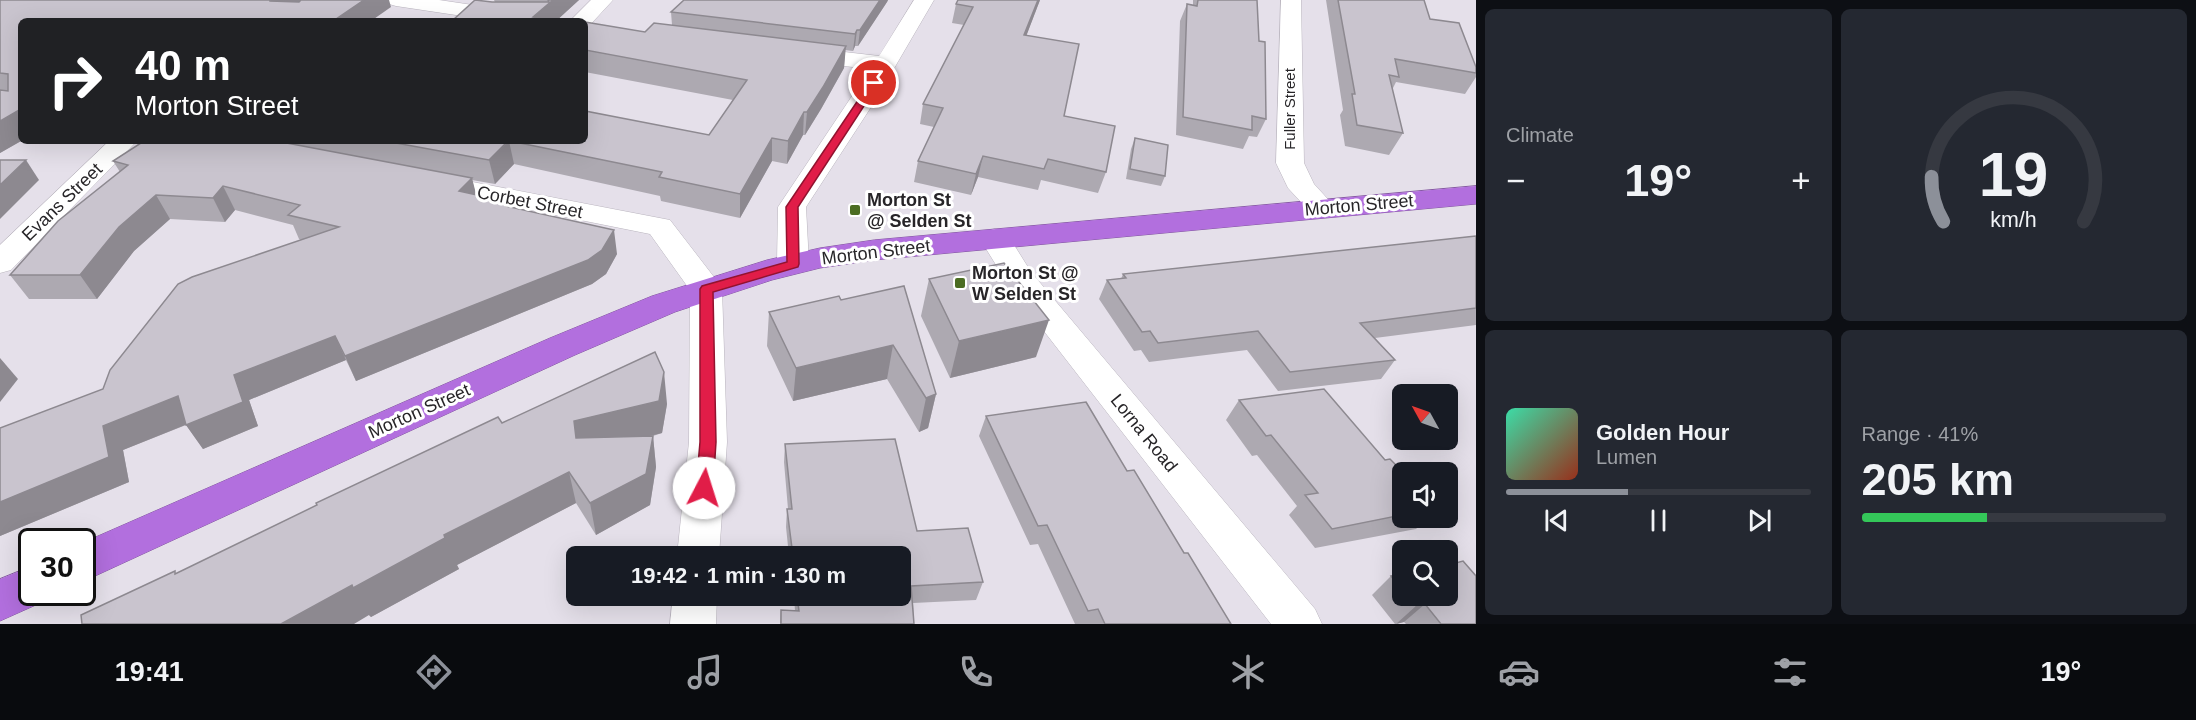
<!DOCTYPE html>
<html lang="en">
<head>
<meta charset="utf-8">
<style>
  body { margin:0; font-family:Helvetica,sans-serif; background:#242831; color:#f1f3f6; height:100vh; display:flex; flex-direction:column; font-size:22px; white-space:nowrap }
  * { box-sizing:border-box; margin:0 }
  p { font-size:20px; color:#9ea1a6 }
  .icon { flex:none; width:33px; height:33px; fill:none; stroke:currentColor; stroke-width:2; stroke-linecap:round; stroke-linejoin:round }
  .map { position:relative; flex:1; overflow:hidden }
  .drawer { display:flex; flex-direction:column; gap:9px; padding:9px; background:#0d0f14; width:720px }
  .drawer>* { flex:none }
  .banner { position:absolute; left:18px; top:18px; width:570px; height:126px; border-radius:9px; box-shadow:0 6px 24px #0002; background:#202124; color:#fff; overflow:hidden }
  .needle { width:39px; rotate:310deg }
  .controls { position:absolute; left:1392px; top:384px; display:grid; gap:12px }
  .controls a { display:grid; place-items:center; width:66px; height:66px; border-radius:9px; background:#171b24; box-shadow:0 6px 24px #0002; font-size:30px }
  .speed { position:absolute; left:18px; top:528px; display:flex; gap:12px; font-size:30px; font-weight:700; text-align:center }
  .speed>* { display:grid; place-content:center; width:78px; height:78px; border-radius:50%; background:#171b24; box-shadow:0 6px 24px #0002; line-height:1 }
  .speed .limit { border:3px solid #111; border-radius:9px; background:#fff; color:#111 }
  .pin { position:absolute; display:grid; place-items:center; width:51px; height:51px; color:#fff; margin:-26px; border:3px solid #fff; border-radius:50%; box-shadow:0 2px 6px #0007 }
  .me { position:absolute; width:66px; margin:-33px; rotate:5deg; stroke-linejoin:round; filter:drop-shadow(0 0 4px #0008) }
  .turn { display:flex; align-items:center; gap:21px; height:126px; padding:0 18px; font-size:27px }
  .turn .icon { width:78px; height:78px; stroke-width:2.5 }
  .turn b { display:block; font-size:42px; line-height:51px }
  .big { font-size:45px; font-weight:700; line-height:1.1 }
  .drawer .widget { flex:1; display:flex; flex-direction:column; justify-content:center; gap:9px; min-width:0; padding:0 21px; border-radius:9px; background:#242831 }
  .drawer .dial { align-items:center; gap:0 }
  .dial svg { height:156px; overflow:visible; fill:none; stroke:#363941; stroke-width:7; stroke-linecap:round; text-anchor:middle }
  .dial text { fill:#f1f3f6; stroke:none }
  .song { display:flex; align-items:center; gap:18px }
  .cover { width:72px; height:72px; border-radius:9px; background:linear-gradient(135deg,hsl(160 70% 55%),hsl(10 70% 35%)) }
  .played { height:6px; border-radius:3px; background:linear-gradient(90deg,#8c9099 40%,#363941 40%) }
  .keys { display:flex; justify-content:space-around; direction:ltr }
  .heat { display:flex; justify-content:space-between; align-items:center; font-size:33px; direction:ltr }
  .charge { height:9px; border-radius:4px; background:linear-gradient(90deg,#34c759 41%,#363941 0) }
  .drawer .tiles { flex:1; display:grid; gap:9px; grid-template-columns:repeat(2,1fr) }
  .trip { position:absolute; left:566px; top:546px; width:345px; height:60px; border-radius:9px; background:#171b24; box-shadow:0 6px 24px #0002; font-weight:700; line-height:60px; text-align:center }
  .tab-bar { display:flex; height:96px; justify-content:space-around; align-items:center; background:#090b0e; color:#9ea1a6 }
  .tab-bar .icon { width:42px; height:42px }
  .tab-bar .active { color:#8c9099 }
  .tab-bar b { font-size:27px; color:#f1f3f6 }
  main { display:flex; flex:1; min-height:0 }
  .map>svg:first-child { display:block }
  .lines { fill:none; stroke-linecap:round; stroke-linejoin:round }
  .minor-casing { stroke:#b9b4be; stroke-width:1 }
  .highway-casing { stroke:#81559e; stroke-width:1 }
  .minor { fill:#fff; fill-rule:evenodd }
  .highway { fill:#b26fde; fill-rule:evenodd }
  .wall { fill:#ada9b1 }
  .shaded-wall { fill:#8d8990 }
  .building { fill:#c9c4ce; stroke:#8d8990; stroke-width:1.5 }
  .route { fill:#e11d48; stroke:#92132f; stroke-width:1.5 }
  .poi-dot { fill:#4b6c22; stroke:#fff; stroke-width:2 }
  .labels { text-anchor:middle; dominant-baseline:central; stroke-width:6; stroke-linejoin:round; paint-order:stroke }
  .far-street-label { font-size:15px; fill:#272528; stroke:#fff }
  .poi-label { font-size:18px; font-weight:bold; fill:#272528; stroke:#fff; text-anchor:start }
  .street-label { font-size:18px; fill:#272528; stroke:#fff }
</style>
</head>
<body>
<main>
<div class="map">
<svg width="1476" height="624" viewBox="0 0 1476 624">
  <rect width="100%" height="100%" fill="#e5e0ea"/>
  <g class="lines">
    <defs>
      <g id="minor">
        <polygon points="386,0 439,0 540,15 548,16 551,21 496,21 396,6 389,4"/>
        <polygon points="591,0 613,0 589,26 585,26 585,21 570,21"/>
        <polygon points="914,0 934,0 875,101 806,207 809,264 804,271 793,274 782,271 777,264 778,207 870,69 801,61 793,59 790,54 793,49 801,47 879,56"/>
        <polygon points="1281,0 1301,0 1304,163 1314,184 1336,208 1332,214 1322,217 1312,214 1288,188 1276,163"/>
        <polygon points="109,141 137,141 11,270 0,273 0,245"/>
        <polygon points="431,174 670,220 717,281 722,289 727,442 719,556 677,556 689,442 690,290 650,234 421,188 417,182 421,176"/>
        <polygon points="995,229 1006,232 1031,272 1315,609 1322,624 1271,624 1009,286 980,239 984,232"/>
        <polygon points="673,596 717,596 716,624 670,624"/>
      </g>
      <g id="highway">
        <polygon points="1476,186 1476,204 874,260 820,268 772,280 675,312 575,355 82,582 82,543 550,338 652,296 767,260 820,248 874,240"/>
        <polygon points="32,566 32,592 51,592 47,600 0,621 0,579"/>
      </g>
    </defs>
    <use href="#minor" class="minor-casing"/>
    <use href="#highway" class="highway-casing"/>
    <use href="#minor" class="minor"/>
    <use href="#highway" class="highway"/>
  </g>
  <g class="wall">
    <polygon points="0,0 391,7 21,21 21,141 0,153"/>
    <polygon points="494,0 579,0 556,21 453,21 495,2"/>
    <polygon points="684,0 888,0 887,2 858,46 855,46 853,51 845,50 844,68 821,109 805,135 803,135 787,164 772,161 740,218 661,201 660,196 514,164 495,184 472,180 476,195 509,202 510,206 617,254 606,274 592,284 356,381 346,360 249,400 258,426 203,449 186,425 123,450 129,482 0,536 0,428 103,389 301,240 299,239 293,225 235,210 225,222 170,219 134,251 97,299 29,299 10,275 120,172 113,161 144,141 585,141 709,135 733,100 585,72 585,22 645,32 672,25 671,12"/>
    <polygon points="958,0 1040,0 1026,36 1064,116 1106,172 1098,193 1041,180 1038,190 978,177 971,195 914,182 918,161 934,127 920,124 923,104 964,25 952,23 956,4"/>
    <polygon points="1193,0 1257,0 1259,41 1266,119 1257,137 1249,136 1243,149 1176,135 1180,21 1187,4 1193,5"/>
    <polygon points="1326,0 1424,0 1430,19 1476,67 1476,77 1465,94 1396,82 1392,90 1403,133 1389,155 1345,146 1340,115 1343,110"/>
    <polygon points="1135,138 1165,176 1161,186 1126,179 1131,149"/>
    <polygon points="1476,236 1476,325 1375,338 1395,360 1381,379 1278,391 1247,350 1149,362 1141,350 1134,351 1099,299 1107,280 1121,279 1123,274"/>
    <polygon points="929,279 1036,357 950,378 921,316"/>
    <polygon points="904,286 936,394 928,428 919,432 887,379 793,401 767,346 769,312 841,300"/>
    <polygon points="1239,400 1385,460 1403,472 1402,518 1427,518 1416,529 1315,548 1289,515 1297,506 1257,455 1252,456 1226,420"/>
    <polygon points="667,404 662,433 653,436 656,467 650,505 596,535 576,503 457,565 459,569 371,617 369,615 177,573 502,423"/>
    <polygon points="986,416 1127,471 1184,553 1231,624 1075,624 1038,544 1030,545 979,436"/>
    <polygon points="785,444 917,531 983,582 976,600 913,603 914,624 780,624 781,610 795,611 794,596 900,596 900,556 789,556 786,527 787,509 788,509 784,462"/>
    <polygon points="1402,574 1402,596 1448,596 1476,624 1406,624 1404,622 1395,624 1372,595 1391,576"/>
  </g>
  <g class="shaded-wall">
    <polygon points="270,0 304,0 278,21"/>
    <polygon points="364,0 389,0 391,7 371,21 333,21"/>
    <polygon points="553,0 579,0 556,21 533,17"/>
    <polygon points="880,0 888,0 887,2 858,46 860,30"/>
    <polygon points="1038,0 1040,0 1019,55 1024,35"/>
    <polygon points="857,30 855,46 853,51 855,34"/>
    <polygon points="846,46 844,68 821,109 805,135 807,112"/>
    <polygon points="21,109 21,141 0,153 0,121"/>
    <polygon points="804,112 803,135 787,164 788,141"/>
    <polygon points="772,138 772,161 740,218 740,194"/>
    <polygon points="509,141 514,164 495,184 489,160"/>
    <polygon points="983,156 978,177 971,195 976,174"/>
    <polygon points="26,160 39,180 0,219 0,185"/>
    <polygon points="472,178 478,202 459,191"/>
    <polygon points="223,186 235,210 225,222 213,198"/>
    <polygon points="156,195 170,219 134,251 97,299 80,275 119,227"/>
    <polygon points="614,230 617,254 606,274 592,284 356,381 345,356"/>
    <polygon points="1049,320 1036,357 950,378 959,341"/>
    <polygon points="335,336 346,360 249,400 258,426 203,449 186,425 234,375"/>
    <polygon points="893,345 887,379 793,401 796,368"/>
    <polygon points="0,358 18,379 0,402"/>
    <polygon points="664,372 667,404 662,433 581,453 576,438 574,421"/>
    <polygon points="936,394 928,428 919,432 926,398"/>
    <polygon points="178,396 195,421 123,450 129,482 0,536 0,502 103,426"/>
    <polygon points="653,436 656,467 650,505 596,535 590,503"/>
    <polygon points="569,472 576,503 457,565 459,569 371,617 369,615 354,624 281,624 444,535"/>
    <polygon points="1425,604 1404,622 1396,624 1416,606"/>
  </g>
  <g class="building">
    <polygon points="0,0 270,0 270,1 299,2 301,0 364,0 333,21 21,21 21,109 0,121 0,90 8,91 8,74 0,73"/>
    <polygon points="475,0 492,2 549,2 548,0 553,0 533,17 554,21 453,20"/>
    <polygon points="684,0 880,0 860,30 857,30 855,34 671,12"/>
    <polygon points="958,0 1038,0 1024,35 1079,44 1064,116 1115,126 1106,172 1048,159 1044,169 983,156 976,174 918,161 943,108 923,104 973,7 956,4"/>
    <polygon points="1198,0 1257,0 1259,41 1265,42 1266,119 1252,116 1252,130 1183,117 1187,4 1197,6"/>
    <polygon points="1338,0 1424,0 1430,19 1459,23 1476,67 1476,73 1395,59 1399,77 1389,75 1403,133 1357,125 1352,94 1355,94"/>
    <polygon points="585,22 645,32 654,23 846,46 823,87 807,112 804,112 788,141 772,138 740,194 659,177 662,172 510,141 585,141 585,111 709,135 747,80 585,50"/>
    <polygon points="1135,138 1168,145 1165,176 1130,169"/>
    <polygon points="144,141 276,141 472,178 459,191 509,202 506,206 614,230 602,250 588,260 345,356 335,336 234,375 243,402 186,425 178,396 103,426 109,457 0,502 0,428 103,389 110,370 178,284 192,277 339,227 288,215 300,205 223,186 213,198 156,195 119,227 80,275 10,275 58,221 128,165 113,161"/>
    <polygon points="385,141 508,141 489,160"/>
    <polygon points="0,160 26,160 0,185"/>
    <polygon points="1476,236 1476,308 1360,323 1395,360 1290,372 1258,331 1158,343 1150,331 1142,332 1107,280 1126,278 1123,274"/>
    <polygon points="1004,263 1049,320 959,341 929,279"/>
    <polygon points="904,286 936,394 926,398 893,345 796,368 769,312 839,296 841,300"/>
    <polygon points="655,352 664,372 659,401 574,421 576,438 653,436 646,474 590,503 569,472 444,535 445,538 353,588 352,585 281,624 82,624 81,615 175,571 175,574 317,505 316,503 498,417 502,423"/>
    <polygon points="1324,389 1385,460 1390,459 1403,472 1402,515 1332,529 1305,495 1318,493 1271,435 1266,436 1239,400"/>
    <polygon points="1086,402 1127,471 1134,470 1184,553 1188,553 1231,624 1105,624 1098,609 1088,611 1047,525 1038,526 986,416"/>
    <polygon points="895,439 917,531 968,528 983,582 911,586 914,624 781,624 781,610 799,611 797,596 900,596 900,556 793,556 787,509 792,509 785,444"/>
    <polygon points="1463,561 1476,576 1476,624 1441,624 1425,604 1416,606 1407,596 1448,596 1448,565"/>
    <polygon points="1402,574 1402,590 1391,576"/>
  </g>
  <polygon class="route" points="874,80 879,83 798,207 799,264 798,267 713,292 716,442 713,488 710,493 704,495 699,493 696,488 700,442 700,289 702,286 787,262 786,207 871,81"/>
  <g class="poi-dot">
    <rect x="849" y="204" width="12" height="12" rx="3"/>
    <rect x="954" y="277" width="12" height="12" rx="3"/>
  </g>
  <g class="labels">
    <g class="far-street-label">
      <text transform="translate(1289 109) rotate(-90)">Fuller Street</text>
    </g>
    <g class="poi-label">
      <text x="867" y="200">Morton St<tspan x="867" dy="21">@ Selden St</tspan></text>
      <text x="972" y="273">Morton St @<tspan x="972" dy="21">W Selden St</tspan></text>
    </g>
    <g class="street-label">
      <text transform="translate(62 202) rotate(-44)">Evans Street</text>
      <text transform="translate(530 202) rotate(11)">Corbet Street</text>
      <text transform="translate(1359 205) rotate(-5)">Morton Street</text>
      <text transform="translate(876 252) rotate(-7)">Morton Street</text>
      <text transform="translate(419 411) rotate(-24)">Morton Street</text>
      <text transform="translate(1144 433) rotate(51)">Lorna Road</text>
    </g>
  </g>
</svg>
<div class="controls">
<a><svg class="needle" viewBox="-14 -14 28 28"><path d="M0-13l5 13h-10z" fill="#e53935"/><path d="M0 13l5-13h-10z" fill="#9ea1a6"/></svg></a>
<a><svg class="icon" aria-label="sound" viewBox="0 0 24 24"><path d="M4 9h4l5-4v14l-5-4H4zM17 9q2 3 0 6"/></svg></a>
<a><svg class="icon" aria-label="search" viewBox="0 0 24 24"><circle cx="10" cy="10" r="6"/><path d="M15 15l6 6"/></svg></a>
</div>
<div class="speed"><div class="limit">30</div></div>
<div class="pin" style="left:874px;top:83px;background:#d93025"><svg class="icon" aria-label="arrive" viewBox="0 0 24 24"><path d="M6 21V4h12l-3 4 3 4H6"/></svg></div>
<svg class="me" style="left:704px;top:488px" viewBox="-20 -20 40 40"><circle r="19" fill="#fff"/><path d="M0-13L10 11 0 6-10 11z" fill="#e11d48"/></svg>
<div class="trip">19:42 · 1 min · 130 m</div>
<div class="banner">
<div class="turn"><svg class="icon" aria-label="right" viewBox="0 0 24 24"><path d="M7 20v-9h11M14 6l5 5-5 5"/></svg><div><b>40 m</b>Morton Street</div></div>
</div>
</div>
<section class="drawer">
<div class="tiles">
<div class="widget"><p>Climate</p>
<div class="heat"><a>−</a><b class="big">19°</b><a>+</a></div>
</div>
<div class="widget dial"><svg viewBox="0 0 100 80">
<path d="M14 69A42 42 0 1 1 86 69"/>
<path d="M14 69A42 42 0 0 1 8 46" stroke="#8c9099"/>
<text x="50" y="56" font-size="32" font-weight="700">19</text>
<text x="50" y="72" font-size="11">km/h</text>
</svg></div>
<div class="widget">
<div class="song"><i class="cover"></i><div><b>Golden Hour</b><p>Lumen</p></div></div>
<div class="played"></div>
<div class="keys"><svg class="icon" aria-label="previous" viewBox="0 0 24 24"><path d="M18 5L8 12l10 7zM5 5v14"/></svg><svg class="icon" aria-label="pause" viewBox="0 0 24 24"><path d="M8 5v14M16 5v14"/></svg><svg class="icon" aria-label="next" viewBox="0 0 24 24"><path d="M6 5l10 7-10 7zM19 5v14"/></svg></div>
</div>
<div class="widget"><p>Range · 41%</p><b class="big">205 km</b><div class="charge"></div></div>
</div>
</section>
</main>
<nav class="tab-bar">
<b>19:41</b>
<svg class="icon active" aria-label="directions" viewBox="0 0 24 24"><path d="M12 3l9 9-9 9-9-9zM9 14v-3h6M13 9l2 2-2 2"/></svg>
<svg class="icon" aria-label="music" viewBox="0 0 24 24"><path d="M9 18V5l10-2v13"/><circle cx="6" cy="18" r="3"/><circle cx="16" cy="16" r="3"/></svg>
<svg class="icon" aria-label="phone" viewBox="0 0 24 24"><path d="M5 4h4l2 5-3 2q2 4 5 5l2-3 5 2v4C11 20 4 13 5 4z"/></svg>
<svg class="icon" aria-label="climate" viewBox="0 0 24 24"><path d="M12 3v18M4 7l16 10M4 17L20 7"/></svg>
<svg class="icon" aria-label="car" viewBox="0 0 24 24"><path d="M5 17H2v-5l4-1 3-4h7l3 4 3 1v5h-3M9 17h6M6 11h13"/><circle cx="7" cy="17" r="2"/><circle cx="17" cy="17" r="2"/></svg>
<svg class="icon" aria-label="filters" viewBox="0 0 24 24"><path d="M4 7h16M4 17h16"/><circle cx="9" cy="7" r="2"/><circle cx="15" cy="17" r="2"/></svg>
<b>19°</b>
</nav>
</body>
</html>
